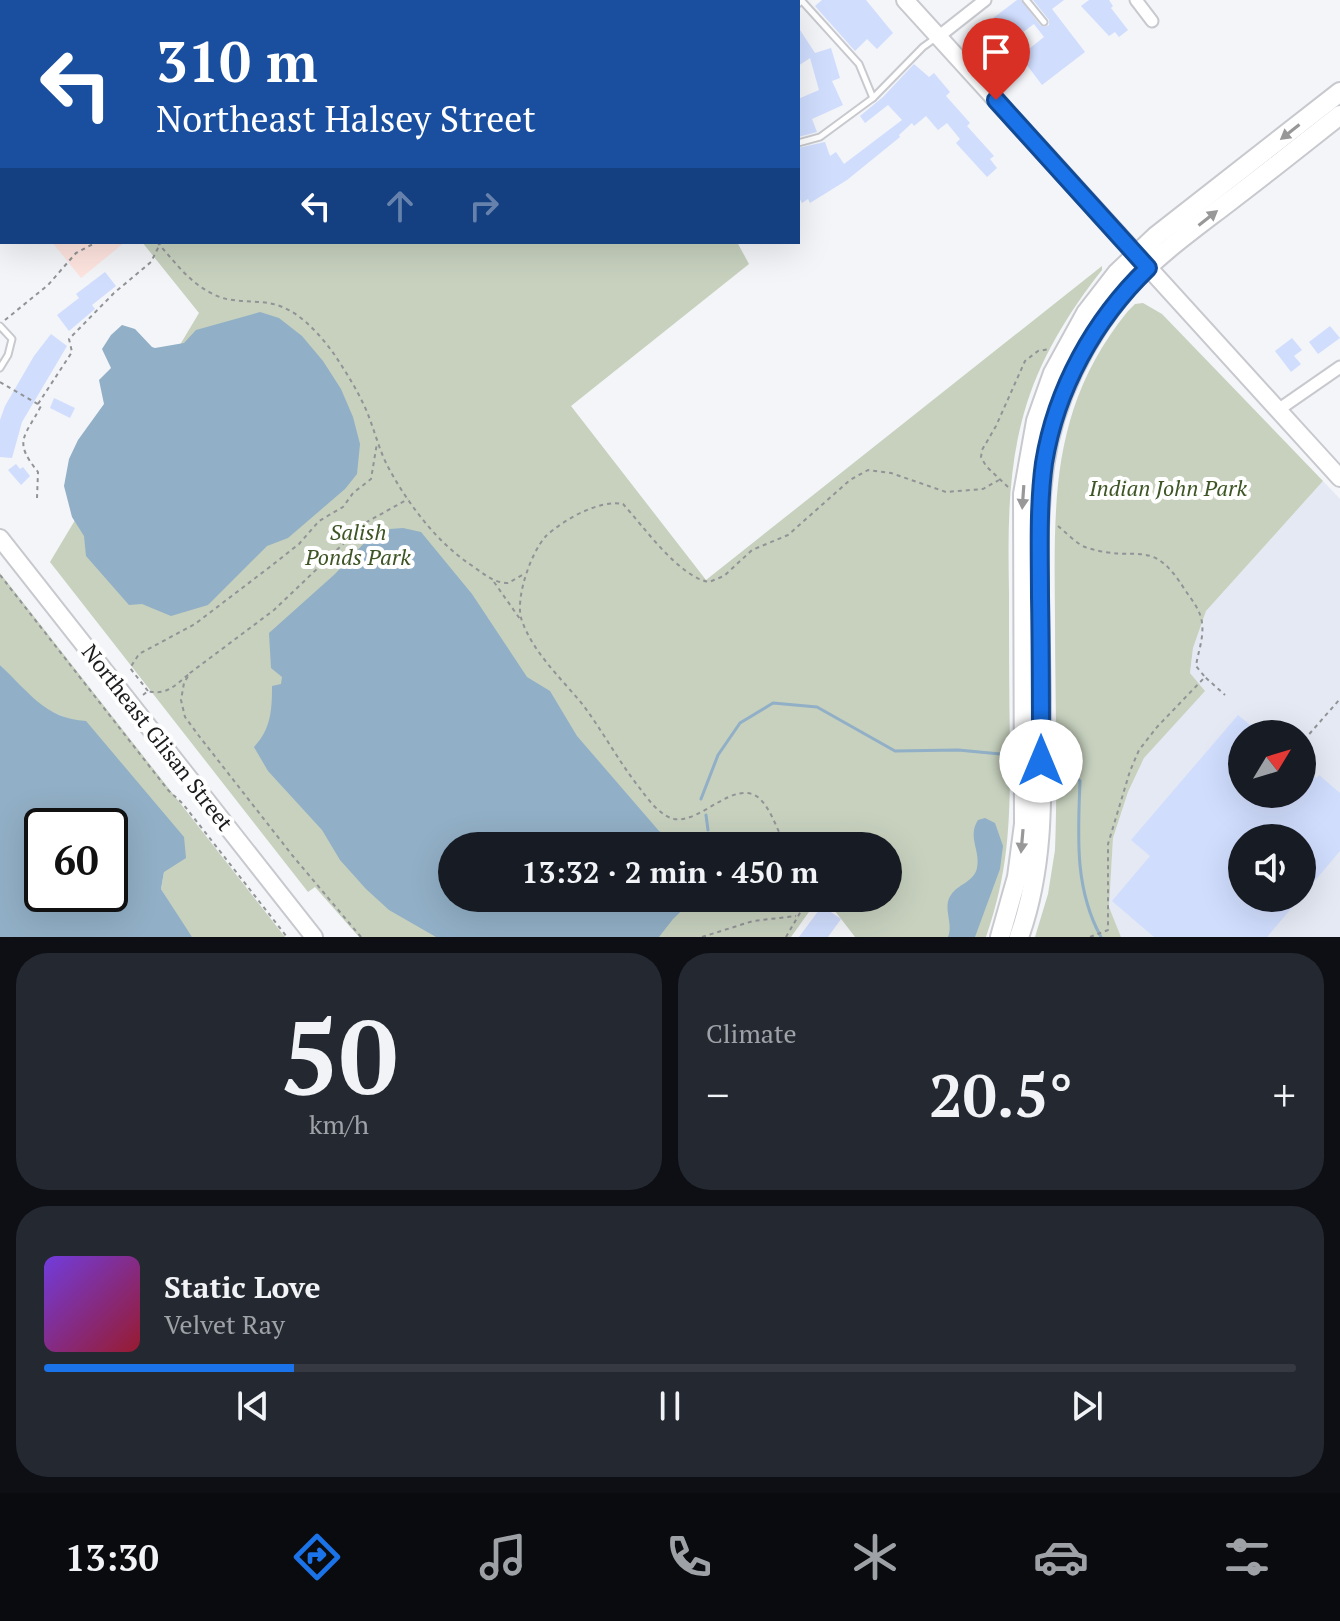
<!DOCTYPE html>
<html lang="en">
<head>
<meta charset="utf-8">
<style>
  body { margin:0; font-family:"PT Serif",serif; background:#242831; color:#f1f3f6; height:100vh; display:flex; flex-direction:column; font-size:30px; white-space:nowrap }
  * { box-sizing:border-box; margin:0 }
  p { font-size:26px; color:#9ea1a6 }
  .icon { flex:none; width:44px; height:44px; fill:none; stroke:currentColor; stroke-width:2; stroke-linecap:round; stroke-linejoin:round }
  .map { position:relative; height:937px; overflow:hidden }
  .side { display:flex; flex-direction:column; gap:16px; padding:16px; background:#0d0f14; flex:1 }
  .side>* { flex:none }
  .hud { position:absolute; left:0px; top:0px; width:800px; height:244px; box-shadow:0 8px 32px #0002; background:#1a4fa0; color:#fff; overflow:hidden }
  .needle { width:52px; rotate:52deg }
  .controls { position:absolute; left:1228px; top:720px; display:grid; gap:16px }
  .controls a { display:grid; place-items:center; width:88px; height:88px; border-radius:50%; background:#171b24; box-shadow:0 8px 32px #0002; font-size:40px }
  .speed { position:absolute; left:24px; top:808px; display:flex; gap:16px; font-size:40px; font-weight:700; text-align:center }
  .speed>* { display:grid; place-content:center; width:104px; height:104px; border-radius:50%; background:#171b24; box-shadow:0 8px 32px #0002; line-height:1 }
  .speed .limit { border:4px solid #111; border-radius:12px; background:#fff; color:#111 }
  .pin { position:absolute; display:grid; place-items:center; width:68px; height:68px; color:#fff; margin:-82px -34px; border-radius:50% 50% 50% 0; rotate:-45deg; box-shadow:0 0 8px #0007 }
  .pin .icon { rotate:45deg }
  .me { position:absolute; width:88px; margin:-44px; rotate:0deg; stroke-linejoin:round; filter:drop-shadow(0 0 6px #0008) }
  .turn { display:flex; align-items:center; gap:28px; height:168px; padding:0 24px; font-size:36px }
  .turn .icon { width:104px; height:104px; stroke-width:2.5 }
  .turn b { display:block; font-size:56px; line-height:68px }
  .lanes { display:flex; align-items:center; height:76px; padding:0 24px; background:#0003; justify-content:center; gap:40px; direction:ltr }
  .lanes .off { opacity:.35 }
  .big { font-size:60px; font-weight:700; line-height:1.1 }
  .side .tile { flex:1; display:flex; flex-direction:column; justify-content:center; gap:12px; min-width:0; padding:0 28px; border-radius:32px; background:#242831 }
  .side .dial { align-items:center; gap:0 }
  .dial b { font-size:104px; line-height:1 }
  .song { display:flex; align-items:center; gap:24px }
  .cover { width:96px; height:96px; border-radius:12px; background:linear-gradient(135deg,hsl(260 70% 55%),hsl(350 70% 35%)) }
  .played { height:8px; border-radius:4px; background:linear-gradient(90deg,#1a73e8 20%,#363941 20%) }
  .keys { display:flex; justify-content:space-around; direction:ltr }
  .heat { display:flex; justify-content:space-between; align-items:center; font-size:44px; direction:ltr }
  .side .tiles { flex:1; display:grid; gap:16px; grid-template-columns:1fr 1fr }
  .tile:last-child { grid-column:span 2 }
  .trip { position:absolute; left:438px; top:832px; width:464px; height:80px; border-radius:40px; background:#171b24; box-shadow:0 8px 32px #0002; font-weight:700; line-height:80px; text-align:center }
  .tabs { display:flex; height:128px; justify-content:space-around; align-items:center; background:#090b0e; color:#9ea1a6 }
  .tabs .icon { width:56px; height:56px }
  .tabs .active { color:#1a73e8 }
  .tabs b { font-size:36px; color:#f1f3f6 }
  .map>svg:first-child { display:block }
  .built { fill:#e4e9f4; fill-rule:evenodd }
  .education { fill:#fee4df }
  .green { fill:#c7d1be }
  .water { fill:#91afc6; fill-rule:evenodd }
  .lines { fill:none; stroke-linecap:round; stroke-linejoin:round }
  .stream { stroke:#91afc6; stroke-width:3 }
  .building { fill:#d0ddfd }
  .lane-casing { stroke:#c8c9ce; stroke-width:9 }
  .street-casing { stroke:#c8c9ce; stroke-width:15 }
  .secondary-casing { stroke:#c8c9ce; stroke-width:20 }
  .primary-casing { stroke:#c8c9ce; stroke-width:22 }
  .path { stroke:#929396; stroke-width:2; stroke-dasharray:4 4; stroke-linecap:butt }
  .lane { stroke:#fff; stroke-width:5 }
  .street { stroke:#fff; stroke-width:11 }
  .secondary { stroke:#fff; stroke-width:16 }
  .primary { stroke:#fff; stroke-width:18 }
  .oneway { fill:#989899 }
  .route-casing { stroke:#114b97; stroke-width:20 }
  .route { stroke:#1a73e8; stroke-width:14 }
  .labels { text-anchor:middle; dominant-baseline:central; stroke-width:8; stroke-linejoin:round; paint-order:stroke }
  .park-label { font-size:22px; font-style:italic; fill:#3e5526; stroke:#fff }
  .street-label { font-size:22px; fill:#1b1b1d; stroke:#fff }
</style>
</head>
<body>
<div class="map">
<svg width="1340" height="937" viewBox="0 0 1340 937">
  <rect width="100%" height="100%" fill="#f3f5f9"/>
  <path class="built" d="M 1323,481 L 1340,499 L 1340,937 L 1121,937 L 1109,907 L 1113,838 L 1128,792 L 1144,758 L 1204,691 L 1190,673 L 1193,648 L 1206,611 ZM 1242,734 L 1302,734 L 1302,794 L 1242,794 ZM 1242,838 L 1302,838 L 1302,898 L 1242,898 Z"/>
  <g class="education">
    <polygon points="0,0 552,0 2,2 2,147"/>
    <polygon points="52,242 125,242 81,278"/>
  </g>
  <g class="green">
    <path d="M 142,242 L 737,242 L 749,264 L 571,406 L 706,580 L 1102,266 L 1102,270 C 1068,313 1039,360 1024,413 C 1007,473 1008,533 1009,594 C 1009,645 1009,695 1010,746 C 1010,817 1010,868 986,937 L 855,937 L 825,898 L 888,898 L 888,846 L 452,846 L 452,898 L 819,898 L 791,937 L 359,937 L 315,887 L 308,892 L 50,562 L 199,313 Z"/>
    <path d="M 1143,303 L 1162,314 L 1323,481 L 1206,611 L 1193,648 L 1190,673 L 1205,691 L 1144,758 L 1128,792 L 1113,838 L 1109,907 L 1121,937 L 1035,937 L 1048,894 L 1055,850 C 1058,773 1055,695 1055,618 C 1054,502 1050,407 1128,311 L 1135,304 Z"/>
    <polygon points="0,573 285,937 192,937 189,934 161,889 164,872 71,720 41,707 0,665"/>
  </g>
  <g class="water">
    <polygon points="260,312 279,318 302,336 323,361 341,389 353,417 360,444 357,474 345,489 288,538 267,546 208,605 171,616 142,604 129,605 86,556 84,536 72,517 64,486 69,459 78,440 104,404 99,380 111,368 102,349 111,335 122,325 135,329 152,347 155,348 184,343 196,330"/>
    <path d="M 403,528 L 421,532 L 472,594 L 527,677 L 550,691 L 577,736 L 659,831 L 678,843 L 679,846 L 452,846 L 452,898 L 726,898 L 713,910 L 694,899 L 673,919 L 659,937 L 436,937 L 389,910 L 366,889 L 340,860 L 322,830 L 268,771 L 254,747 C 271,729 272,710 272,686 L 281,684 L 282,677 L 271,668 L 269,633 L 335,574 L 369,538 L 390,529 Z"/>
    <path d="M 0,665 C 28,691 45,719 86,721 L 184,837 L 186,858 L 164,872 L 161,889 L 192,937 L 0,937 ZM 110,826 L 110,894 L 42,894 L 42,826 Z"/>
    <path d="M 985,818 L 995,823 L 1003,846 L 1000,869 L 975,937 L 948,937 C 954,924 942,907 951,895 C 958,884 974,882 977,868 C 981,851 967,837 978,820 Z"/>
  </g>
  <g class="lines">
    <g class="stream">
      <path d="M 1061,761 L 1080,781 C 1078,835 1074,888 1101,937"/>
      <polyline points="701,799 718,755 740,723 773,703 817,707 895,751 958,750 1011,755"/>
      <polyline points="706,815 708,830"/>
    </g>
  </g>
  <g class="building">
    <polygon points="822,0 866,0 893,33 877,49 867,39 855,51 815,6"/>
    <polygon points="1017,0 1021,0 1040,25 1044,27 1049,25 1049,20 1033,0 1064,0 1052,9 1085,52 1042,85 1020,56 1044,37 1034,24 997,51 980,28"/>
    <polygon points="1089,0 1109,0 1113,6 1111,8 1128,30 1119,37 1115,32 1109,36 1081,6"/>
    <polygon points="798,27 815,53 831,48 840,78 832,81 843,105 812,119 817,132 798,137 798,99 819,90 810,58 798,66"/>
    <polygon points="914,64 929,77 934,73 950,92 946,96 970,123 967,126 994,156 990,159 997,168 987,177 956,143 960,139 947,123 938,130 926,116 914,126 912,123 899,135 900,137 847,180 810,203 808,199 802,203 798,196 798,148 825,142 830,156 836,152 844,164 902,120 888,105 865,123 860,116 883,97"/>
    <polygon points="105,272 116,286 92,305 95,309 69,331 57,315 79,298 76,294"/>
    <polygon points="1330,326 1340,338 1318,354 1309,342"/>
    <polygon points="51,334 67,346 22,422 12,458 0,457 0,420 5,406 34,356"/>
    <polygon points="1292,338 1302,350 1294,356 1301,364 1291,372 1275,351"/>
    <polygon points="54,398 75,408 70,418 50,408"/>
    <polygon points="16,464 20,469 23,467 30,476 21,485 8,470"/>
    <polygon points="1238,715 1261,734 1242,734 1242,794 1302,794 1302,766 1317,778 1319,775 1340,793 1340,851 1302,896 1302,838 1242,838 1242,898 1300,898 1267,937 1154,937 1112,901 1150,856 1131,840"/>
    <polygon points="822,906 841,919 828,937 799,937"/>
  </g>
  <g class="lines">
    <defs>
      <g id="lane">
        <polyline points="645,0 646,2"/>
        <polyline points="1026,0 1044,22"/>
        <polyline points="629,2 632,0"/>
        <polyline points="798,4 802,1 859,64 873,98 923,47 937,37"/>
        <polyline points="798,143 820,137 873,98"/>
        <polyline points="0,180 2,182"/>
        <polyline points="0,210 2,207"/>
        <polyline points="0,326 12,339 8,355 0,368"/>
      </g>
      <g id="street">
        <polyline points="1136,0 1152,21"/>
        <polyline points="938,37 985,0"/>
        <polyline points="1278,410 1340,367"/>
      </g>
      <g id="secondary">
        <polyline points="905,0 1340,478"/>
        <polyline points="0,538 314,937"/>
      </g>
      <g id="primary">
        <polyline points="1000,937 1017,877 1024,824 1023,494 1036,421 1053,373 1086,313 1117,273 1156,236 1340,92"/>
        <path d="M 1019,937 C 1047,859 1041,779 1041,697 C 1040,621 1034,542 1044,466 C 1053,401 1085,337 1128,287 C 1158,254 1195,228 1230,201 C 1267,173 1303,144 1340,115"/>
      </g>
    </defs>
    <use href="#lane" class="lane-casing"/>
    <use href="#street" class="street-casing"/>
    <use href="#secondary" class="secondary-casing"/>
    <use href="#primary" class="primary-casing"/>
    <g class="path">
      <polyline points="204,0 205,2"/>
      <path d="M 157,242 C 175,262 189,283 215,295 C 231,303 250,300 268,303 C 296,307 318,332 334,354 C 346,372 358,391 367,412 C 374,429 378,446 386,463 C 405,500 436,542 471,565 C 483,573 493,583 508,583 L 524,574"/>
      <polyline points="5,320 48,285 76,253 97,242"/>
      <path d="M 0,382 L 41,406 C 24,438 13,441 38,472 L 37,498"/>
      <polyline points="38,404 72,352 69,339 114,293 151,262 161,242"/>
      <polyline points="1008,487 986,466 981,457 982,450 996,426 1025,361 1038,351 1050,349"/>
      <path d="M 1058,526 C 1067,533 1077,545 1088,548 C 1138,564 1151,535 1185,590 C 1192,600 1201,611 1202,623 C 1204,638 1198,652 1196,666 L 1205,677"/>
      <polyline points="0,575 168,790 183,804 287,937"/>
      <polyline points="494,582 520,619"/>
      <polyline points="148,691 130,668 139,654 195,624 271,566 299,544 319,521 343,507 353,493 371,479 377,443"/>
      <path d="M 143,695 L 148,691 C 167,696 175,685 189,674"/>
      <polyline points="1304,740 1340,699"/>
      <path d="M 786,846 C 777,831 772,810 759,798 C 734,778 701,824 674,819 C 661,816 649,801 642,791 C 620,764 604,733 583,705 C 562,679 534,654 522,621 C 514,600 531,552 546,536 C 563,520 600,499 623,504 C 644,527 679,577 709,582 L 724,576 L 752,550 L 788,535 L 850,480 L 868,470 L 891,473 L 946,492 L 983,489 L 999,480"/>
      <polyline points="361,937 292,855 199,736 185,717 181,700 184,683 190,673 274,610 365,523 408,499"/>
      <polyline points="702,937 753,921 796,916"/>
      <polyline points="786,937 804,906 805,898"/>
      <polyline points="1090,937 1108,930 1108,844 1130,771 1139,750 1157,727 1205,677 1225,695"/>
    </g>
    <use href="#lane" class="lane"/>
    <use href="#street" class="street"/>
    <use href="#secondary" class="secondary"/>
    <use href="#primary" class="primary"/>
  </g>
  <defs><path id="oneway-solid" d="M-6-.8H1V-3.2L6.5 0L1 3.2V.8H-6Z" transform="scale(2)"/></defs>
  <g class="oneway">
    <use href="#oneway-solid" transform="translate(1290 132) rotate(142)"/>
    <use href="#oneway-solid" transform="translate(1208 218) rotate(-38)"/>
    <use href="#oneway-solid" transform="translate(1023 497) rotate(94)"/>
    <use href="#oneway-solid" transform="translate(1022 841) rotate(95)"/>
  </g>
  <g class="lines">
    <defs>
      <path id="route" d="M 996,100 L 1148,268 C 1094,320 1056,389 1044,463 C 1038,507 1040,553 1040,597 C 1041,652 1041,706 1041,761"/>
    </defs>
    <use href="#route" class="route-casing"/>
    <use href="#route" class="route"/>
  </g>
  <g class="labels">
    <g class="park-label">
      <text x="1168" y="487">Indian John Park</text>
      <text x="358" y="531">Salish<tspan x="358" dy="25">Ponds Park</tspan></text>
    </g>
    <g class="street-label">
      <text transform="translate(158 737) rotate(52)">Northeast Glisan Street</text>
    </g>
  </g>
</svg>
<div class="controls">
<a><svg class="needle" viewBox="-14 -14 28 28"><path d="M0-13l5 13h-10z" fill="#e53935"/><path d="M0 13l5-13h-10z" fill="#9ea1a6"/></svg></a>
<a><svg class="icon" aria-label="sound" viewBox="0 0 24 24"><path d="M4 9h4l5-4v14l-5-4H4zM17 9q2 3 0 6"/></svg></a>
</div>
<div class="speed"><div class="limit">60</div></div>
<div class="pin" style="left:996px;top:100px;background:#d93025"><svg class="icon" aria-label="arrive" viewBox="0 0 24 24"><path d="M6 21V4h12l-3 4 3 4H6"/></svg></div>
<svg class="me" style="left:1041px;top:761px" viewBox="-20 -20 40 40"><circle r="19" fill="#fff"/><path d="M0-13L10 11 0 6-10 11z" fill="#1a73e8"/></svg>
<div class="trip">13:32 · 2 min · 450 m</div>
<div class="hud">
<div class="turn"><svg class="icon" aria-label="left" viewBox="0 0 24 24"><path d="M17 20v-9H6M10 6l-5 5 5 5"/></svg><div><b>310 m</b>Northeast Halsey Street</div></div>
<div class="lanes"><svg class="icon" aria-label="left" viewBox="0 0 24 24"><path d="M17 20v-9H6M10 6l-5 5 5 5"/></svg><svg class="icon off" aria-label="ahead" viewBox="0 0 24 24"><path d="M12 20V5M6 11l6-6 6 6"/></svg><svg class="icon off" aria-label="right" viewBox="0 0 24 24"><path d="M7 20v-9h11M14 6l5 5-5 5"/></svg></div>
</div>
</div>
<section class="side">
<div class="tiles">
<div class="tile dial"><b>50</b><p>km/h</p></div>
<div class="tile"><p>Climate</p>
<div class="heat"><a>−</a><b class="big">20.5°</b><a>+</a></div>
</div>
<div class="tile">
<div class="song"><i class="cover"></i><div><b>Static Love</b><p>Velvet Ray</p></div></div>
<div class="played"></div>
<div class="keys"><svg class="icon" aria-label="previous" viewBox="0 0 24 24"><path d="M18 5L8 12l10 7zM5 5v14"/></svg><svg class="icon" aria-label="pause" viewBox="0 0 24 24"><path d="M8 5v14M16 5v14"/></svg><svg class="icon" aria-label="next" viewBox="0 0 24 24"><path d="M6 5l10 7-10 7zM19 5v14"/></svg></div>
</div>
</div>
</section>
<nav class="tabs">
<b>13:30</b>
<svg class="icon active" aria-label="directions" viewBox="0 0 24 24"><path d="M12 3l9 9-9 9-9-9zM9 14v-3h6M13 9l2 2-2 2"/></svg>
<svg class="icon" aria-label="music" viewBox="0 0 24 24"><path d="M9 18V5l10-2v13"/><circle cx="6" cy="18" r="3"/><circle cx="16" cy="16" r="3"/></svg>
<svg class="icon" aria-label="phone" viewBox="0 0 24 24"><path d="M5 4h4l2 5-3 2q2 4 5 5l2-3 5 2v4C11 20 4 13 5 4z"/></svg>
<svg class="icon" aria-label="climate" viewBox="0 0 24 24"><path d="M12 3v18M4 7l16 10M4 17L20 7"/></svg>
<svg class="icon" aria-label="car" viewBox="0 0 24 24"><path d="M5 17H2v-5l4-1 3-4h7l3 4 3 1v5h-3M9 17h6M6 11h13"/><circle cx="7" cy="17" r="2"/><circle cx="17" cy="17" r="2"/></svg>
<svg class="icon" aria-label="filters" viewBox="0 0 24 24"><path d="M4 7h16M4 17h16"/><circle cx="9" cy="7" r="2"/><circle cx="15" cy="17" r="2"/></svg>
</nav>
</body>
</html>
